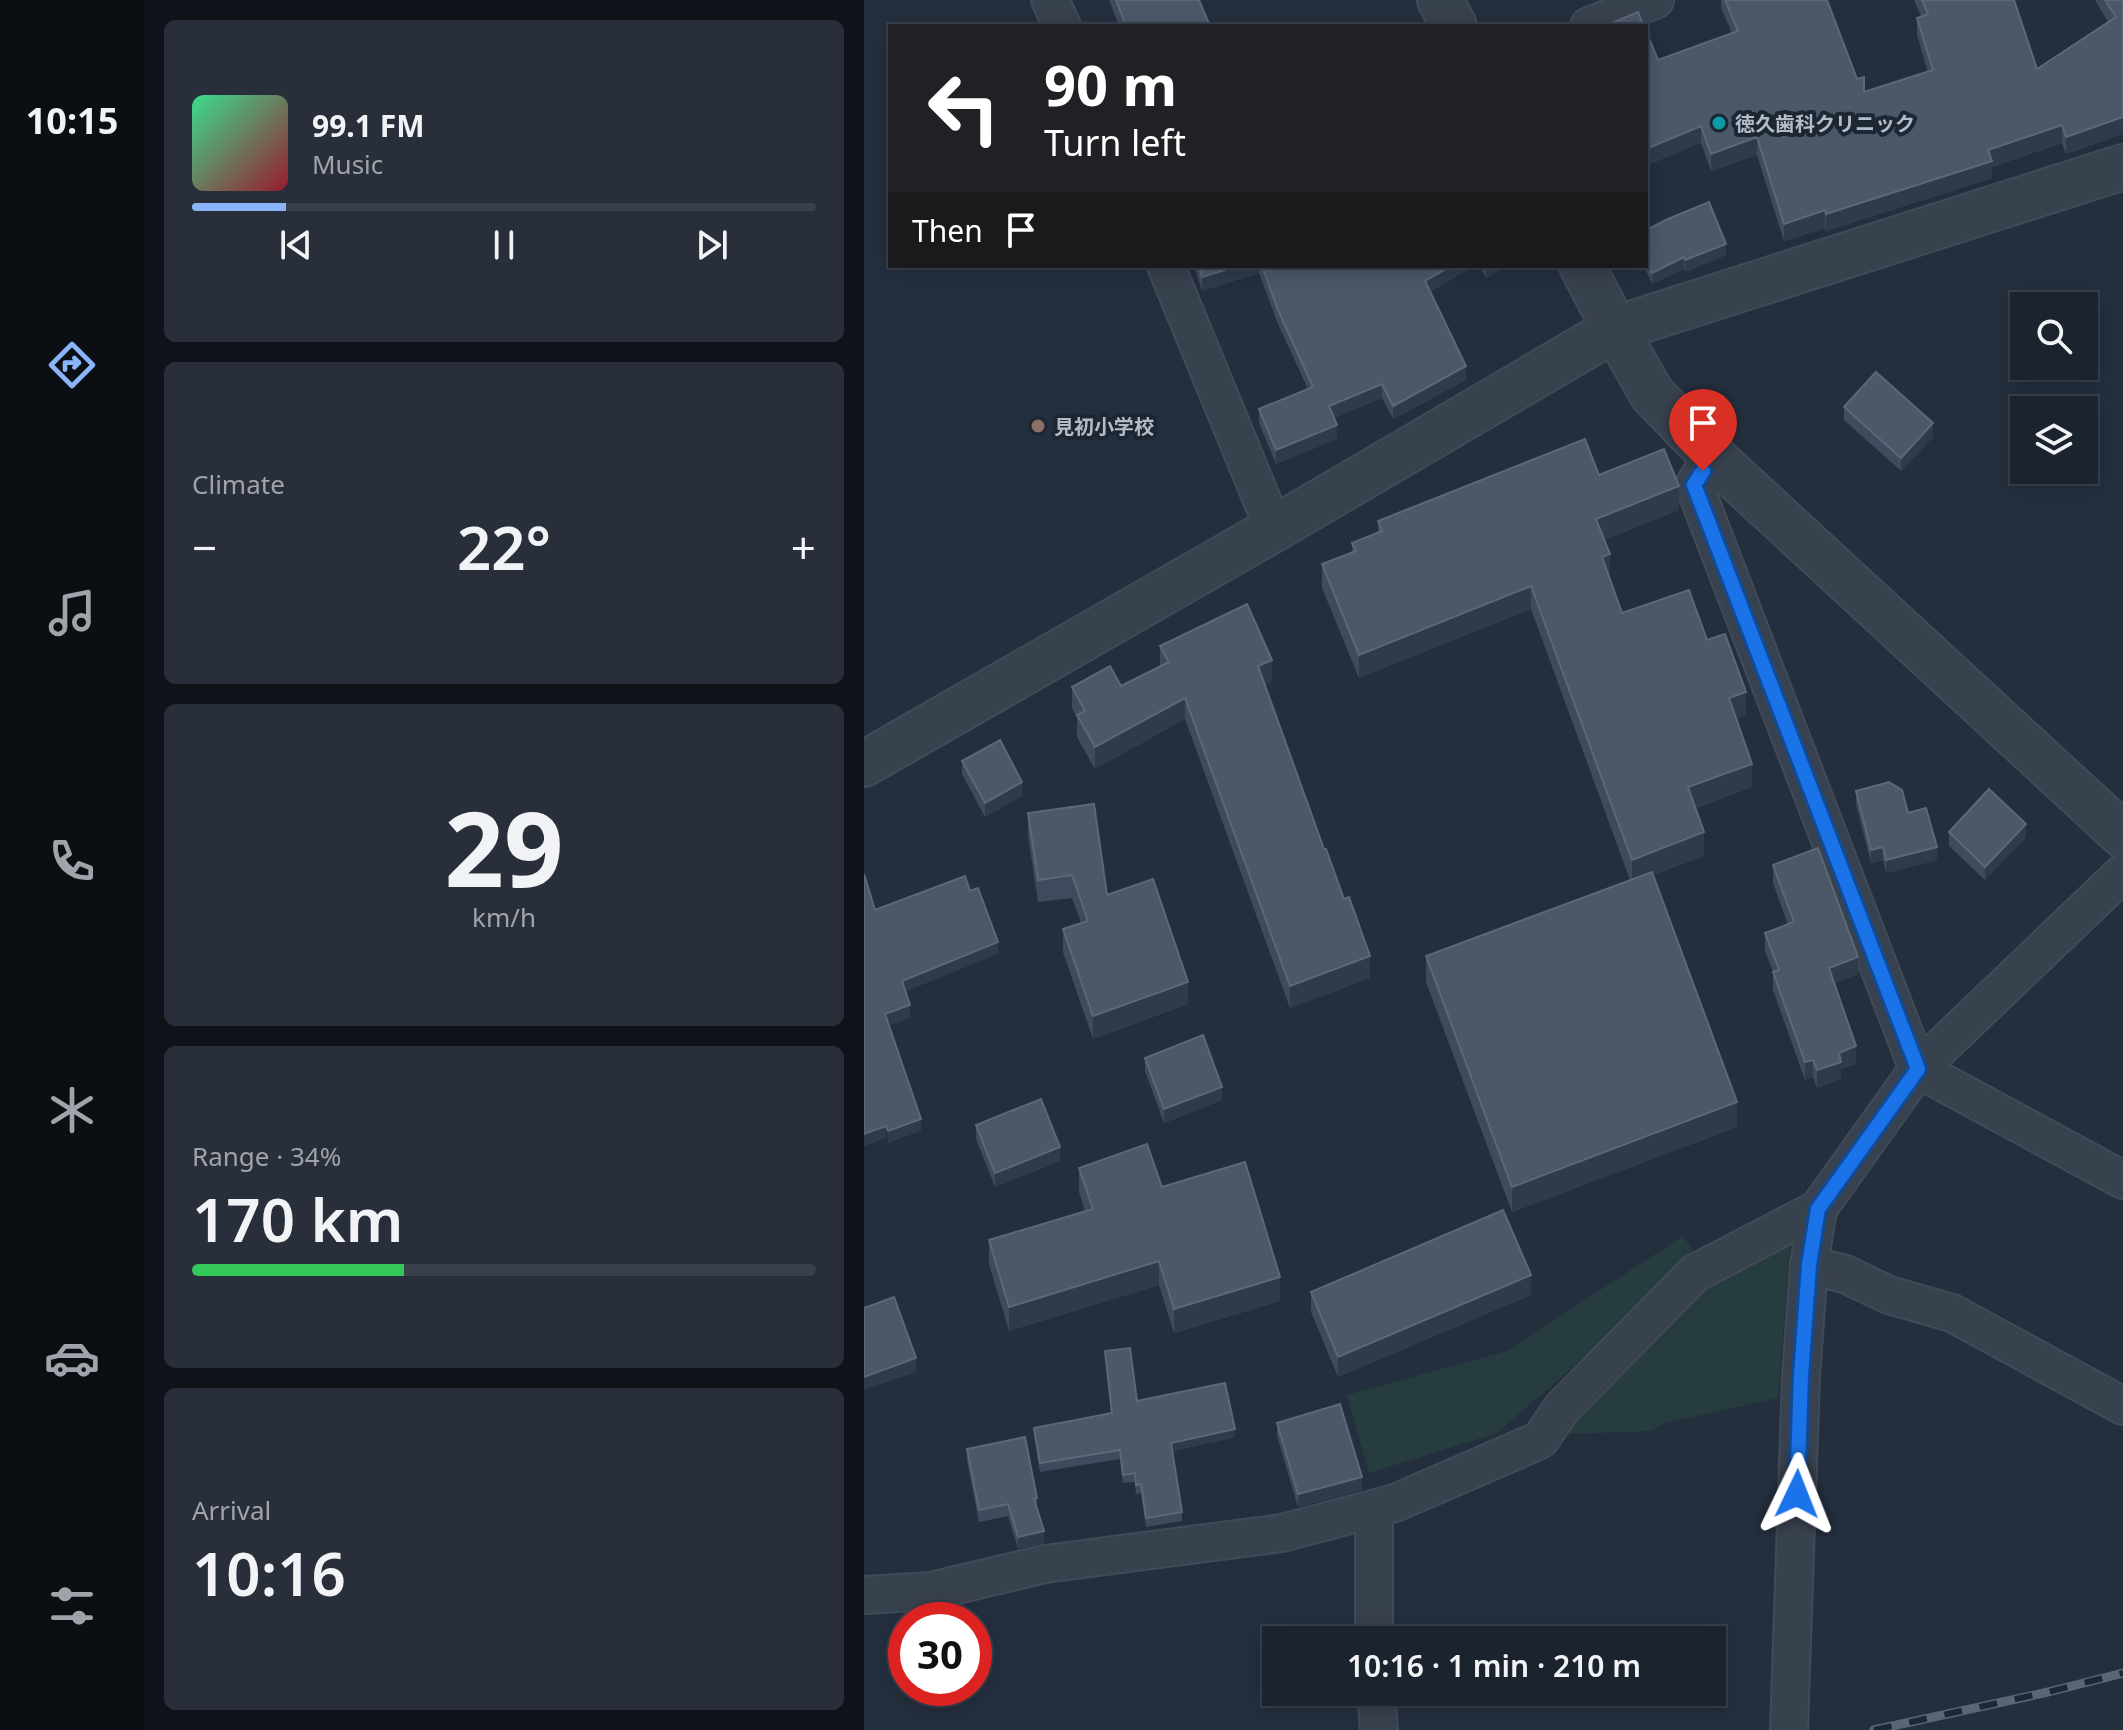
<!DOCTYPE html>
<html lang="en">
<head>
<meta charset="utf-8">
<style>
  body { margin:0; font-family:"Noto Sans","Noto Sans JP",sans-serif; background:#282f3a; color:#f1f3f6; height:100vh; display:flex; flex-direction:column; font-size:30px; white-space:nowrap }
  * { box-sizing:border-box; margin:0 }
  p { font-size:26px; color:#a0a4aa }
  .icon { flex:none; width:44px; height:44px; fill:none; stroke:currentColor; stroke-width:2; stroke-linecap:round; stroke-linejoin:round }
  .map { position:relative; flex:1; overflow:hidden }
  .panel { display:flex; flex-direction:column; gap:20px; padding:20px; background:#0f1319; width:720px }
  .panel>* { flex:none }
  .top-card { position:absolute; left:24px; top:24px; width:760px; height:244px; border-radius:0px; box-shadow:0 4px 20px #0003,0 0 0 2px #39404a; background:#202124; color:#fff; overflow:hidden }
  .fabs { position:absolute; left:1146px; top:292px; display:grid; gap:16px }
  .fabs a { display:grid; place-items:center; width:88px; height:88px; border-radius:0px; background:#1b232e; box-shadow:0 4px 20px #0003,0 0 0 2px #39404a; font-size:40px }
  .speed { position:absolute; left:24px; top:1602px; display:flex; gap:16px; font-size:40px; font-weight:700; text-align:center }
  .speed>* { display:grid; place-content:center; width:104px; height:104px; border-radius:50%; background:#1b232e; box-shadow:0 4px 20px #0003,0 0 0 2px #39404a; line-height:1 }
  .speed .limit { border:12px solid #d22; background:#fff; color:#111 }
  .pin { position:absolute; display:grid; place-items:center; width:68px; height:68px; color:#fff; margin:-82px -34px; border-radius:50% 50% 50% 0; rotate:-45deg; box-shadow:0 0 8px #0007 }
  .pin .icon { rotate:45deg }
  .me { position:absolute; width:88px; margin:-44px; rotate:2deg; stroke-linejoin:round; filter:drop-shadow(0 0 6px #0008) }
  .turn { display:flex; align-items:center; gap:28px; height:168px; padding:0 24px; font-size:36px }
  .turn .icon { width:104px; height:104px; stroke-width:2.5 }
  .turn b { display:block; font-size:56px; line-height:68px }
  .then { display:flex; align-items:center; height:76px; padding:0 24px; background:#0003; gap:16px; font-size:30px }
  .big { font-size:60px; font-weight:600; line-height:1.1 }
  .panel .tile { flex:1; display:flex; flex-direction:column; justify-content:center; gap:12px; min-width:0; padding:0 28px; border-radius:12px; background:#282f3a }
  .panel .dial { align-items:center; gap:0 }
  .dial b { font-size:104px; line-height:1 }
  .song { display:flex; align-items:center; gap:24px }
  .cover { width:96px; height:96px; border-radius:12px; background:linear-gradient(135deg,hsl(150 70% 55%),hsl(350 70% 35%)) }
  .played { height:8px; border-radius:4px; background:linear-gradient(90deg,#8ab4f8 15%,#39404a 15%) }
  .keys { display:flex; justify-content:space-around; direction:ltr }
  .heat { display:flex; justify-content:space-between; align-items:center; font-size:44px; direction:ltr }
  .charge { height:12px; border-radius:6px; background:linear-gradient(90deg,#34c759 34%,#39404a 0) }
  .trip { position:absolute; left:398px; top:1626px; width:464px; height:80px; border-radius:0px; background:#1b232e; box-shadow:0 4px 20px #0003,0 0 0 2px #39404a; font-weight:600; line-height:80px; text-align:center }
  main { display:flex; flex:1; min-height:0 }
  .tab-bar { display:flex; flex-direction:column; width:144px; justify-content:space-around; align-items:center; background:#0b0e12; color:#a0a4aa }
  .tab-bar .icon { width:56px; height:56px }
  .tab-bar .selected { color:#8ab4f8 }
  .tab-bar b { font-size:36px; color:#f1f3f6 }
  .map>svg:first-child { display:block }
  .green { fill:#263c3f }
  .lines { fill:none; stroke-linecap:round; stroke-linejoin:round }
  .minor-casing { stroke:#414a57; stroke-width:40 }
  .tertiary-casing { stroke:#414a57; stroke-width:48 }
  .minor { stroke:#38414e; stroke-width:36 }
  .tertiary { stroke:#38414e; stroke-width:44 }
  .rail-casing { stroke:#5a6575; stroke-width:9 }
  .rail { stroke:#1d2633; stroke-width:6; stroke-dasharray:18; stroke-linecap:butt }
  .wall { fill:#3f4b5c }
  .shaded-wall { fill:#2f3b4b }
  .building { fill:#4b5868; stroke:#5c6777; stroke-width:2 }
  .route-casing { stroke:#114b97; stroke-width:20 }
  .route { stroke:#1a73e8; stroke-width:14 }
  .culture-dot { fill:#0f9aa8; stroke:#1d2633; stroke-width:3 }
  .education-dot { fill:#8d6e63; stroke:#1d2633; stroke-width:3 }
  .labels { text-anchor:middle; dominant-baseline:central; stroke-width:8; stroke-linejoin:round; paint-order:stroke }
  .poi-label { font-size:20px; font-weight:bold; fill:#b4bcc9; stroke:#1d2633; text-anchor:start }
</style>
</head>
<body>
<main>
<nav class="tab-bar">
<b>10:15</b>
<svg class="icon selected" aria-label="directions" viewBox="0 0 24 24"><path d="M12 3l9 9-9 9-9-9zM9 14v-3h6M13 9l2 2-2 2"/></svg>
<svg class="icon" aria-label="music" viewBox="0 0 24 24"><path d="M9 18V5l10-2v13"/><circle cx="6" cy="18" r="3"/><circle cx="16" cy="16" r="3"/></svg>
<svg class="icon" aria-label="phone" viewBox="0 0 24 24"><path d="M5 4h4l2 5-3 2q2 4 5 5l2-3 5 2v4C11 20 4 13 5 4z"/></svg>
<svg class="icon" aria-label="climate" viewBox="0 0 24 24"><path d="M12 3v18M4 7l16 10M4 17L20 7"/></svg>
<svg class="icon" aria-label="car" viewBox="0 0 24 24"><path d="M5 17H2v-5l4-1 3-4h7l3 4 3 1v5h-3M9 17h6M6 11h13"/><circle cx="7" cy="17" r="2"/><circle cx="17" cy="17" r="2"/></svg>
<svg class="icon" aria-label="filters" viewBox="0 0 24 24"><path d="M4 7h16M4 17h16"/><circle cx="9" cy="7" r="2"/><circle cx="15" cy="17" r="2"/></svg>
</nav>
<section class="panel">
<div class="tile">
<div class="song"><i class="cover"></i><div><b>99.1 FM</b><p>Music</p></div></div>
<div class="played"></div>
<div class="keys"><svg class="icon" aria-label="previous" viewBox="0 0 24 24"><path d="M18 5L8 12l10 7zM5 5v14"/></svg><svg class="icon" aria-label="pause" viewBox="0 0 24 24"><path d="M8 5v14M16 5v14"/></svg><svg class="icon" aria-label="next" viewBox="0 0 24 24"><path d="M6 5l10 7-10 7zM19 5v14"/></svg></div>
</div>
<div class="tile"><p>Climate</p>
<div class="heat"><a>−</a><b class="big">22°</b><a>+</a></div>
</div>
<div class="tile dial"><b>29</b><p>km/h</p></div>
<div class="tile"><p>Range · 34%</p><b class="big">170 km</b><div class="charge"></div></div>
<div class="tile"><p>Arrival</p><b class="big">10:16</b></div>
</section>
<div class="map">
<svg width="1259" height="1730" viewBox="0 0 1259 1730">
  <rect width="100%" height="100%" fill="#242f3e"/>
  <g class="green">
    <polygon points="819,1236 834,1259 633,1433 505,1473 483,1395 643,1351"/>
    <polygon points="926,1243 914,1398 801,1423 788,1431 704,1434 703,1409 814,1304"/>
  </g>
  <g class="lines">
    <defs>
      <g id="minor">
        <polyline points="186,0 198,26"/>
        <polyline points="725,26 791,0"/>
        <polyline points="302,266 410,529"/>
        <polyline points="848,456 830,485 1054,1069 1259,1180"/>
        <polyline points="945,1265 981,1274 1025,1295 1088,1313 1259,1406"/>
        <polyline points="0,1595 67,1591 181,1564 418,1533 531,1503 676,1440 698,1408 831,1273 954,1209"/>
        <polyline points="510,1640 510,1509"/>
        <polyline points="512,1692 515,1730"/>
        <polyline points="925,1730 937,1376 945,1265 954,1209 1054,1069 1259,873"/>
      </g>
      <g id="tertiary">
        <polyline points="576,0 590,26"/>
        <polyline points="718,266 751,329 788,394 848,456 1259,835"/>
        <polyline points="0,764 410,529 751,329 1259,167"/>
      </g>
    </defs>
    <use href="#minor" class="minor-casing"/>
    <use href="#tertiary" class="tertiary-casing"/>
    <use href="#minor" class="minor"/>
    <use href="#tertiary" class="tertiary"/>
    <defs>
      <polyline id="rail" points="1010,1730 1184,1692 1259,1673"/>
    </defs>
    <use href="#rail" class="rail-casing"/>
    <use href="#rail" class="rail"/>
  </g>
  <g class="wall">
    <polygon points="245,0 335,0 346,26 255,26"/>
    <polygon points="857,0 963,0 993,79 1000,92 1064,72 1053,35 1053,18 1057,16 1050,0 1150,0 1173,69 1244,22 1231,0 1259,0 1259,134 1202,154 1198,143 1128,167 1128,178 962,231 961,228 920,241 893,155 847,171 837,143 794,60 868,33 857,8"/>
    <polygon points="782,230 862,255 821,272 820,269 788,284 780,266 782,266"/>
    <polygon points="330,266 610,266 566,292 602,380 529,419 518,398 470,418 473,439 412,464 395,423 395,409 444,389 414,324 395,273 338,291"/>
    <polygon points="615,266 642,266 622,278"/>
    <polygon points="980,407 1069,437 1037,471 980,420"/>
    <polygon points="735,475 815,510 740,540 746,577 758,613 843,640 882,715 872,719 888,787 831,808 840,856 789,875 873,1127 648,1212 562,982 562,956 766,880 667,609 495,678 458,588 458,564 488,552 488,543 514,532 514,521"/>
    <polygon points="296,646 408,681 401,685 506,978 426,1008 321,719 231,769 213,737 213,718 208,708 208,687 257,686 296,666"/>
    <polygon points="98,761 158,796 121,817 98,774"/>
    <polygon points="992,791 1044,813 1073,860 1022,873 1019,860 1007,863 992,804"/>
    <polygon points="164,813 243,895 324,1004 229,1039 199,952 199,929 217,923 208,898 174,902 164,836"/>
    <polygon points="1085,832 1162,837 1121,880 1085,846"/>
    <polygon points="909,865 994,974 970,983 992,1064 977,1069 977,1079 953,1088 949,1077 941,1080 909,990 909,972 901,951 901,933 924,925 909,883"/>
    <polygon points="281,1058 358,1100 300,1123 281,1071"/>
    <polygon points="112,1125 196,1161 131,1187 112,1139"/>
    <polygon points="215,1168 298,1187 416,1301 310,1333 295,1285 145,1331 125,1264 125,1240 221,1211 215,1192"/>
    <polygon points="447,1292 667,1295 474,1377 447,1312"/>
    <polygon points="241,1351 273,1401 371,1437 309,1451 318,1512 318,1521 282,1527 277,1493 272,1494 271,1482 259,1483 256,1459 176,1472 170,1436 170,1428 247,1414"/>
    <polygon points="413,1423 498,1490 434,1507 413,1436"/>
    <polygon points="103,1449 173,1498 173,1510 180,1543 154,1549 144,1516 115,1522 103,1461"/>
  </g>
  <g class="shaded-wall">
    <polygon points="1259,117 1259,134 1202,154 1202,137"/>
    <polygon points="1198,125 1198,143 1128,167 1128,178 962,231 962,214 1124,150"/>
    <polygon points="837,126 837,143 782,166 782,149"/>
    <polygon points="893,137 893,155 847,171 847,154"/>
    <polygon points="961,210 961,228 920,241 920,224"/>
    <polygon points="862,244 862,255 821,272 821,260"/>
    <polygon points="820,257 820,269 788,284 788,273"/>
    <polygon points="373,266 395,266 395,273 338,291 338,277"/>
    <polygon points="587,266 610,266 561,295 561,281"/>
    <polygon points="622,266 642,266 622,278"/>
    <polygon points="602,366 602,380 529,419 529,406"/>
    <polygon points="518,384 518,398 465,420 465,406"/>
    <polygon points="1069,423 1069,437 1037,471 1037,458"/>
    <polygon points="473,425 473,439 412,464 412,450"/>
    <polygon points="815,486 815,510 732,543 732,519"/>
    <polygon points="746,554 746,578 738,557"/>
    <polygon points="667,586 667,609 495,678 495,655"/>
    <polygon points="408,660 408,681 394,688 394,666"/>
    <polygon points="882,692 882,715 865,721 865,698"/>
    <polygon points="321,698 321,719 231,769 231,747"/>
    <polygon points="888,764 888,787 824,810 824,787"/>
    <polygon points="158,782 158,796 121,817 121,803"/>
    <polygon points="1162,824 1162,837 1121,880 1121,867"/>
    <polygon points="840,832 840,856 768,883 768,860"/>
    <polygon points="1019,847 1019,860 1007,863 1007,850"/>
    <polygon points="1073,847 1073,860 1022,873 1022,860"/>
    <polygon points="134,942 134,954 38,993 38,981"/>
    <polygon points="506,956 506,978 426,1008 426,986"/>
    <polygon points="994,957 994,974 965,985 965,968"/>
    <polygon points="324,982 324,1004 229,1039 229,1016"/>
    <polygon points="46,1005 46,1018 21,1027 21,1014"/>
    <polygon points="992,1046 992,1064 977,1069 977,1079 953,1088 953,1070 975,1053"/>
    <polygon points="949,1060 949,1077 941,1080 941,1062"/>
    <polygon points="358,1087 358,1100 300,1123 300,1109"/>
    <polygon points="873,1102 873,1127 648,1212 648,1187"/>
    <polygon points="57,1119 57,1131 24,1143 24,1131"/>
    <polygon points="22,1126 22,1138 0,1146 0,1134"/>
    <polygon points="196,1147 196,1161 131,1187 131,1173"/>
    <polygon points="295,1261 295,1285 145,1331 145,1307"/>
    <polygon points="667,1275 667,1295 474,1377 474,1357"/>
    <polygon points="416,1277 416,1301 310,1333 310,1309"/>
    <polygon points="52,1358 52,1372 0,1390 0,1377"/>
    <polygon points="371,1429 371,1437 307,1451 307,1443"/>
    <polygon points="498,1477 498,1490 434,1507 434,1494"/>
    <polygon points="180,1531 180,1543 154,1549 154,1537"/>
  </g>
  <g class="building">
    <polygon points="252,0 335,0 346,26 262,26"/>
    <polygon points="861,0 963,0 993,79 1000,77 1000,92 1069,70 1053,18 1064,14 1058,0 1150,0 1173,69 1252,17 1241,0 1259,0 1259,117 1202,137 1198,125 1124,150 1128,161 962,214 961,210 920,224 893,137 847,154 837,126 782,149 782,31 794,60 874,31"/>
    <polygon points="774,12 780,26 741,26"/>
    <polygon points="845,202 862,244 821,260 820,257 788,273 782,260 782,230 804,219"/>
    <polygon points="335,266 373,266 338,277"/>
    <polygon points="398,266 587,266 561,281 602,366 529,406 518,384 465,406 473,425 412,450 395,409 449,387 414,310"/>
    <polygon points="1012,372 1069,423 1037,458 980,407"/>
    <polygon points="721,439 735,475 800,449 815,486 732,519 746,554 738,557 758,613 825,590 843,640 861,634 882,692 865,698 888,764 824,787 840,832 768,860 667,586 495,655 458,564 492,551 488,543 518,531 514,521"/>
    <polygon points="383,604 408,660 394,666 460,849 462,849 480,899 485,897 506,956 426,986 321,698 231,747 213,715 221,711 208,687 246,666 257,686 305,662 296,646"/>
    <polygon points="136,740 158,782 121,803 98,761"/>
    <polygon points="1025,782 1038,790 1044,813 1062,808 1073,847 1022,860 1019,847 1007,850 992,791"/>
    <polygon points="1125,789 1162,824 1121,867 1085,832"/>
    <polygon points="230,804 243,895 289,879 324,982 229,1016 199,929 224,921 208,875 174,880 164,813"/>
    <polygon points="954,848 994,957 965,968 992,1046 975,1053 977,1062 953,1070 949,1060 941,1062 909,972 915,970 901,933 930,922 909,865"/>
    <polygon points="788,872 873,1102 648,1187 562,956"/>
    <polygon points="0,874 11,910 101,876 106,891 114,888 134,942 38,981 46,1005 21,1014 57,1119 24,1131 22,1126 0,1134"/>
    <polygon points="339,1035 358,1087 300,1109 281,1058"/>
    <polygon points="177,1099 196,1147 131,1173 112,1125"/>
    <polygon points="283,1144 298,1187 381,1162 416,1277 310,1309 295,1261 145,1307 125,1240 229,1209 215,1168"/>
    <polygon points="639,1210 667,1275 474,1357 447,1292"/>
    <polygon points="30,1297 52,1358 0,1377 0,1308"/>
    <polygon points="266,1348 273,1401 361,1383 371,1429 307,1443 318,1512 282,1518 277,1484 272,1485 271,1473 259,1475 256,1450 176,1463 170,1428 248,1413 241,1351"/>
    <polygon points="476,1404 498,1477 434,1494 413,1423"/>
    <polygon points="161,1437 173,1498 170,1499 180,1531 154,1537 144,1504 115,1510 103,1449"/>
  </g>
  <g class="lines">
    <defs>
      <polyline id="route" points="839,471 830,485 1054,1069 954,1209 945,1265 937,1376 933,1494"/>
    </defs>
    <use href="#route" class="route-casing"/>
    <use href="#route" class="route"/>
  </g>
  <circle class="culture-dot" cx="855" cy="123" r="8"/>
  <circle class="education-dot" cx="174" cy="426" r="8"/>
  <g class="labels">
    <g class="poi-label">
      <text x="871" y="123">徳久歯科クリニック</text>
      <text x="190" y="426">見初小学校</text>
    </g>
  </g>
</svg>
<div class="fabs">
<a><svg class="icon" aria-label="search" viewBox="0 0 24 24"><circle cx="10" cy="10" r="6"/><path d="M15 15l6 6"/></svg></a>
<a><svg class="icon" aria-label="layers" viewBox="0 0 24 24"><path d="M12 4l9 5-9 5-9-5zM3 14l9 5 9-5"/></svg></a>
</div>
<div class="speed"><div class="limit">30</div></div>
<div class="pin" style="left:839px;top:471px;background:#d93025"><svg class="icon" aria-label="arrive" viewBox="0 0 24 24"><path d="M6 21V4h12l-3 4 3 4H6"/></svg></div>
<svg class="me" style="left:933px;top:1494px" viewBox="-20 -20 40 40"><path d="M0-17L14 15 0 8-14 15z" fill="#1a73e8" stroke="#fff" stroke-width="4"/></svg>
<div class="trip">10:16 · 1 min · 210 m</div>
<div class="top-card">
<div class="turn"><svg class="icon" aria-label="left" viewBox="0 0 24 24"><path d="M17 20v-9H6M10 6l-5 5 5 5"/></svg><div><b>90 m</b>Turn left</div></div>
<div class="then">Then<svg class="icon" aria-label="arrive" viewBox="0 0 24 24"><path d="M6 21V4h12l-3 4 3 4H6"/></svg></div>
</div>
</div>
</main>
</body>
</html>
